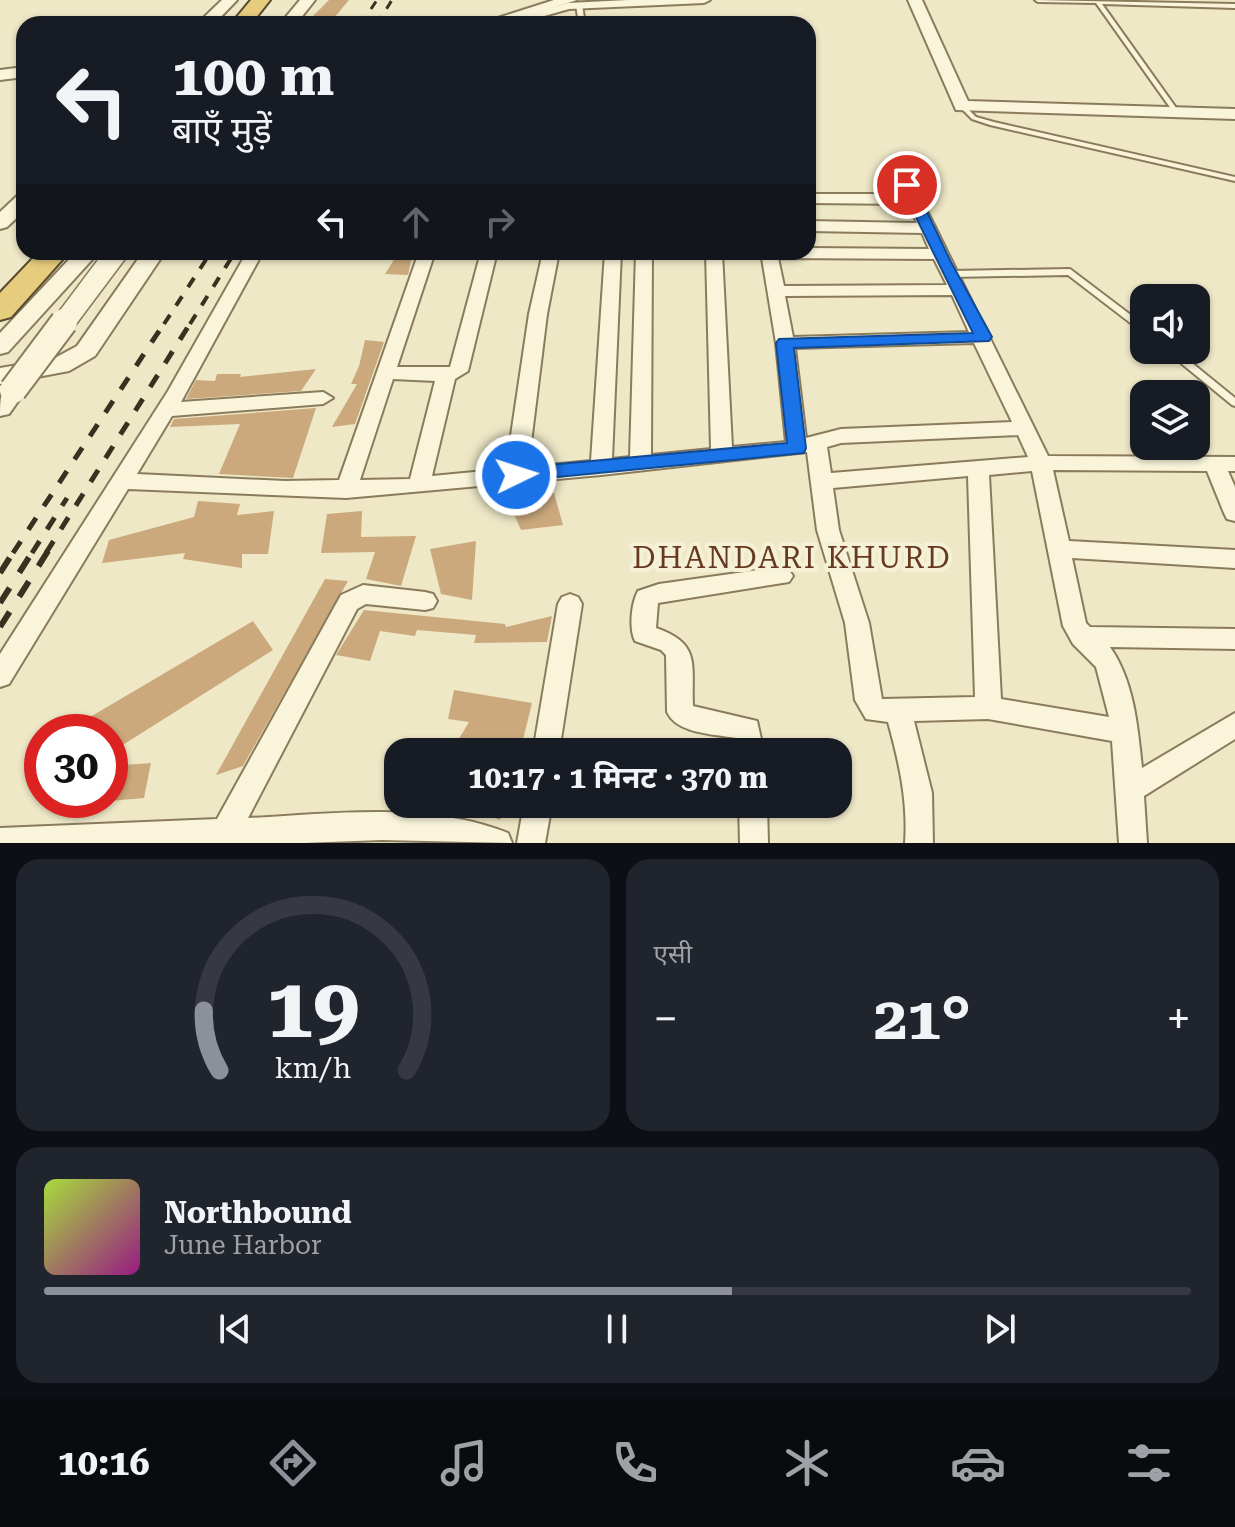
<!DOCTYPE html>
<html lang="hi">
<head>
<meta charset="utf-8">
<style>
  body { margin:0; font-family:"Roboto Serif","Noto Sans Devanagari",serif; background:#20242c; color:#f1f3f6; height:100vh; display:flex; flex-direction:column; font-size:30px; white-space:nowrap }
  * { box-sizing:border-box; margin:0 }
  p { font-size:26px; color:#9ea1a6 }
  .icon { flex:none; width:44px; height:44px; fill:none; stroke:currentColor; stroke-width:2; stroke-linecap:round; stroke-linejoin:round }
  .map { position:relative; height:843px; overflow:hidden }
  .details { display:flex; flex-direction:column; gap:16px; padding:16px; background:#0d0f14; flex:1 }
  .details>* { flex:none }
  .banner { position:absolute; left:16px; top:16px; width:800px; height:244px; border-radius:24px; box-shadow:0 2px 6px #0004; background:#171b24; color:#f1f3f6; overflow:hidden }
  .tools { position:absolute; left:1130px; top:284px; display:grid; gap:16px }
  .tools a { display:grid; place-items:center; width:80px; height:80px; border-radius:16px; background:#171b24; box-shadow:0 2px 6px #0004; font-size:40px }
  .speed { position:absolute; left:24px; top:714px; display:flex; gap:16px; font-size:40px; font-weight:700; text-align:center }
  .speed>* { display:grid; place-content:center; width:104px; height:104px; border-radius:50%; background:#171b24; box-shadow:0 2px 6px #0004; line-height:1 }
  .speed .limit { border:12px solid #d22; background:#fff; color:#111 }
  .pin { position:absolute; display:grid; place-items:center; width:68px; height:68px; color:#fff; margin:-34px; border:4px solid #fff; border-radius:50%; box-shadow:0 2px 8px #0007 }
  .me { position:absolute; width:88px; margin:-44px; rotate:86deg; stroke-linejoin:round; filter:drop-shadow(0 0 6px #0008) }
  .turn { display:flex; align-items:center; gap:28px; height:168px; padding:0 24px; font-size:36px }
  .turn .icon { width:104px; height:104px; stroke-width:2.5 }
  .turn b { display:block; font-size:56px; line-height:68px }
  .lanes { display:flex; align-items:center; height:76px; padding:0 24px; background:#0003; justify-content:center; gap:40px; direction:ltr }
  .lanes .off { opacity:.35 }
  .big { font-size:60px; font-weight:700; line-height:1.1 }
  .details .card { flex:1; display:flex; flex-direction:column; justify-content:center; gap:12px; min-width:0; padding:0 28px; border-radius:24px; background:#20242c }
  .details .dial { align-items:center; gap:0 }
  .dial svg { height:208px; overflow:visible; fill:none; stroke:#363941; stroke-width:7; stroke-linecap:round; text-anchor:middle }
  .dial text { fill:#f1f3f6; stroke:none }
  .song { display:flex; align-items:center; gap:24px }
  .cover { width:96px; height:96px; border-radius:12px; background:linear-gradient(135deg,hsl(80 70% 55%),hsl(310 70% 35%)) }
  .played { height:8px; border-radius:4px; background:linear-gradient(90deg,#8c9099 60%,#363941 60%) }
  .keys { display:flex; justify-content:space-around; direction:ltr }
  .heat { display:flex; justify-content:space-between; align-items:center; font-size:44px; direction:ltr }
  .details .tiles { flex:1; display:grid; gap:16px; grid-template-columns:1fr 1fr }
  .card:last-child { grid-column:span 2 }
  .trip { position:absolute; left:384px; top:738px; width:468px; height:80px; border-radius:24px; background:#171b24; box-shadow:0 2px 6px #0004; font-weight:700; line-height:80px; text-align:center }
  .tab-bar { display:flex; height:128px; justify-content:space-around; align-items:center; background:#090b0e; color:#9ea1a6 }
  .tab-bar .icon { width:56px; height:56px }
  .tab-bar .active { color:#8c9099 }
  .tab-bar b { font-size:36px; color:#f1f3f6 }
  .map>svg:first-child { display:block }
  .building { fill:#cba97d }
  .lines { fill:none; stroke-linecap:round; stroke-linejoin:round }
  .service-casing { stroke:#8a7b5c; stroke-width:4 }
  .minor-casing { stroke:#8a7b5c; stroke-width:4 }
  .tertiary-casing { stroke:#8a7b5c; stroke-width:4 }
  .trunk-casing { stroke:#584830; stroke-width:4 }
  .service { fill:#f9f4da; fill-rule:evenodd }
  .minor { fill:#f9f4da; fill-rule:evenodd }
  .tertiary { fill:#f9f4da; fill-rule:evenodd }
  .trunk { fill:#e6cc7d; fill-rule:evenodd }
  .rail-far3 { stroke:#3a3020; stroke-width:3; stroke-dasharray:9 9; stroke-linecap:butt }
  .rail-far2 { stroke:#3a3020; stroke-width:4; stroke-dasharray:11 11; stroke-linecap:butt }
  .rail-far1 { stroke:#3a3020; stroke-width:5; stroke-dasharray:14 14; stroke-linecap:butt }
  .rail { stroke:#3a3020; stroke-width:6; stroke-dasharray:18 18; stroke-linecap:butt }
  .tertiary-bridge-far1-casing { stroke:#8a7b5c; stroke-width:24; stroke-linecap:butt }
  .tertiary-bridge-casing { stroke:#8a7b5c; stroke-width:30; stroke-linecap:butt }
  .tertiary-bridge-far1 { stroke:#f9f4da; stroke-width:21 }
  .tertiary-bridge { stroke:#f9f4da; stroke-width:26 }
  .route { fill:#1a73e8; stroke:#114b97; stroke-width:2 }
  .labels { text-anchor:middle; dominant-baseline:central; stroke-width:8; stroke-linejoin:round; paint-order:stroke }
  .quarter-label { font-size:30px; letter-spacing:2px; fill:#663920; stroke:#f5f1d6 }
</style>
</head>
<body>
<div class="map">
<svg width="1235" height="843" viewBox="0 0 1235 843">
  <rect width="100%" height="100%" fill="#eee8c7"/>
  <g class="building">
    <polygon points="329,0 349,0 329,24 305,24"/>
    <polygon points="399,252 413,252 408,275 385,274"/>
    <polygon points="365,340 384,342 355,424 332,427 357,384 351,384 359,366"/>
    <polygon points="316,369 301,391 186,399 196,380 215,381 217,374 241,374 240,377"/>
    <polygon points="316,408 293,478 219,474 240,424 170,427 174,419"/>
    <polygon points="554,493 563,525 521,530 508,500"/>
    <polygon points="198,501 240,504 237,515 274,511 268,554 242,554 242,568 183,559 185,553 102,563 109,540 194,517"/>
    <polygon points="362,511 361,537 416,536 401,586 366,579 375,552 321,553 327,514"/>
    <polygon points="476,541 472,600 441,594 430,549"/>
    <polygon points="325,579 348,581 243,766 216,775"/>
    <polygon points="364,610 505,624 506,627 552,616 547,642 474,643 476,635 417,630 415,636 380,631 370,661 336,655"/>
    <polygon points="253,621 273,650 110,753 110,732 95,732 85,720"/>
    <polygon points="454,690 532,703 520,752 451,752 469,722 448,719"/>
    <polygon points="151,763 144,798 110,801 110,766"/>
    <polygon points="461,804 506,804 500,820 461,807"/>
  </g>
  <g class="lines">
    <defs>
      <g id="service">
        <polygon points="1035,0 1235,4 1235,8 1102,4 1179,112 1176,114 1174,113 1096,3 1038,2"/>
        <polygon points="579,3 582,5 585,24 579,24 576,5"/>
        <polygon points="960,105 964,105 976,117 994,122 1235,177 1235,181 990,125 972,119 960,107"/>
        <polygon points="1070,269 1144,325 1144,332 1141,331 1068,275 950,277 946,274 950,271"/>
        <polygon points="1165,350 1176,350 1235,398 1235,406 1232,405"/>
      </g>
      <g id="minor">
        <polygon points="628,0 710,0 704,3 569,9 516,24 497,24 568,3"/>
        <path d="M 900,166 L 907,170 L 1048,456 L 1235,457 L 1235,471 L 1228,471 L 1235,487 L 1235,521 L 1227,519 L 1224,513 L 1207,471 L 1053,470 L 1069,541 L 1235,550 L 1235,568 L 1072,558 L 1086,623 L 1090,627 L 1235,629 L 1235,649 L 1110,647 C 1134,681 1138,728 1142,768 L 1235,713 L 1235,739 L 1144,796 L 1147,843 L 1119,843 L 1112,741 L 988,719 L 914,721 L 932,793 L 933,843 L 905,843 C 908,801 899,762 888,722 L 866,719 L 855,700 L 845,623 L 817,530 L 807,452 L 601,475 L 346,498 L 128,489 L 9,684 L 0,687 L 0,654 L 168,391 L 247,252 L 263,252 L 181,402 L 323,392 L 333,398 L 323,404 L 172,416 L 137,474 L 285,481 L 339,480 L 419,252 L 435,252 L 397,367 L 450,367 L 481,252 L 497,252 L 468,371 L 455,379 L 432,476 L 506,469 L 529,314 L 543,252 L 559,252 L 547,314 L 528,467 L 591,461 L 605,252 L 621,252 L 612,459 L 630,457 L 636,252 L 652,252 L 651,455 L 711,449 L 706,252 L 722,252 L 732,447 L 786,442 L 776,343 L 761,252 L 808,252 L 808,248 L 929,249 L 922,233 L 808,231 L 808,221 L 917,223 L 908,204 L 808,203 L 808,195 L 811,194 L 904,194 L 893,170 ZM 778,258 L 934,259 L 947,285 L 784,286 ZM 952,295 L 969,332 L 793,337 L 785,296 ZM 974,343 L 1012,422 L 841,429 L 806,438 L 795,348 ZM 393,379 L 435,381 L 410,479 L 360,480 ZM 1018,435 L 1028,457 L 831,473 L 827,447 L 841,443 ZM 1032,471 L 1063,626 L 1073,644 L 1096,667 L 1109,717 L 1001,699 L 989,475 ZM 968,476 L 975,697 L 882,699 L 869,623 L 839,530 L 833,488 Z"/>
        <path d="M 781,567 L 789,570 L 793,576 L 789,582 L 658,603 L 656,628 C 702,644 691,665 693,706 L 757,721 L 764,752 L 738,752 L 736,738 C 714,734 677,734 667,712 L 666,655 L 661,650 L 635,641 C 629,629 631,604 638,591 L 659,584 Z"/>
        <path d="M 363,585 L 425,592 L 433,594 L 437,601 L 433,608 L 425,610 L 366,604 L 357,609 L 248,818 C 332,814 428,801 508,833 L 512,843 L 382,840 L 303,843 L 0,843 L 0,828 L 217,819 L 341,595 Z"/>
        <polygon points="570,594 578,597 582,604 559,752 533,752 558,604 562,597"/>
        <polygon points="524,804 552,804 545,843 517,843"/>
        <polygon points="739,804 767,804 768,843 740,843"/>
      </g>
      <g id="tertiary">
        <polygon points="222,0 237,0 214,24 197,24"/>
        <polygon points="300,0 315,0 296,24 280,24"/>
        <polygon points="554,0 577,0 503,24 479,24"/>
        <polygon points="908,0 922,0 968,101 1235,109 1235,119 956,110"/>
        <polygon points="24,67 24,77 0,80 0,70"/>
        <polygon points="24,194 24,211 7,227 0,229 0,212 17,196"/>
        <polygon points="76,252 99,252 8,352 0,354 0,333"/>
        <polygon points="143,252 165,252 95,356 69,371 0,384 0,368 53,359 77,346"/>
        <path d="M 13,382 L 22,384 L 26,390 L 9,414 L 0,416 C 0,401 0,386 13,382 Z"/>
      </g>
      <g id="trunk">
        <polygon points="251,0 270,0 251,24 231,24"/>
        <polygon points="39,252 69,252 11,317 0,320 0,293"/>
      </g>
    </defs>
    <use href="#service" class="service-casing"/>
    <use href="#minor" class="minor-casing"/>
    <use href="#tertiary" class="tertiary-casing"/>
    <use href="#trunk" class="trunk-casing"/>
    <use href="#service" class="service"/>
    <use href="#minor" class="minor"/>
    <use href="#tertiary" class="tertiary"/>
    <use href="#trunk" class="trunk"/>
    <g class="rail-far3">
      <polyline points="361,24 377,0"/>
      <polyline points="377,24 392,0"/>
    </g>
    <g class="rail-far2">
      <polyline points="164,324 211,252"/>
      <polyline points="190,324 235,252"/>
    </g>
    <g class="rail-far1">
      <polyline points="13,553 165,322"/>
      <polyline points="32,553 67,498"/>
      <polyline points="46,553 191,322"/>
    </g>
    <g class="rail">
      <polyline points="0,573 14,551"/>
      <polyline points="0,603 33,551"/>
      <polyline points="0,627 48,551"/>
    </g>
    <defs>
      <polyline id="tertiary-bridge-far1" points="63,324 117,252"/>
      <polyline id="tertiary-bridge" points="13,390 64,322"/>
    </defs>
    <use href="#tertiary-bridge-far1" class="tertiary-bridge-far1-casing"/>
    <use href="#tertiary-bridge" class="tertiary-bridge-casing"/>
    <use href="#tertiary-bridge-far1" class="tertiary-bridge-far1"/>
    <use href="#tertiary-bridge" class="tertiary-bridge"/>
  </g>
  <polygon class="route" points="907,181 914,185 951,262 992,337 989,341 794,348 806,448 804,453 516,481 509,479 506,475 516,468 787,443 776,343 779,339 973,333 900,185"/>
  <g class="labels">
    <g class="quarter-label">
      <text x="792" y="557">DHANDARI KHURD</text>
    </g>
  </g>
</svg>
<div class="tools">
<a><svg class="icon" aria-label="sound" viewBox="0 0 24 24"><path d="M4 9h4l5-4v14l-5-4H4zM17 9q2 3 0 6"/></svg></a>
<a><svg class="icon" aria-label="layers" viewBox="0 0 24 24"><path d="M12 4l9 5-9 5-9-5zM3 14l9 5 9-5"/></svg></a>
</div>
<div class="speed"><div class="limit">30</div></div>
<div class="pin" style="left:907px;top:185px;background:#d93025"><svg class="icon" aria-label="arrive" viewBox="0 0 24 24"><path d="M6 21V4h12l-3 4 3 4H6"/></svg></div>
<svg class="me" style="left:516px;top:475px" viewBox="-20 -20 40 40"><circle r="17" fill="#1a73e8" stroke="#fff" stroke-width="3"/><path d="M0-11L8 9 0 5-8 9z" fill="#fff"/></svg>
<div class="trip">10:17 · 1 मिनट · 370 m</div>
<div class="banner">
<div class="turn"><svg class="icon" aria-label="left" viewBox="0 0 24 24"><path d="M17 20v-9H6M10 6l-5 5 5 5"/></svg><div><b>100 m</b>बाएँ मुड़ें</div></div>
<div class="lanes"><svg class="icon" aria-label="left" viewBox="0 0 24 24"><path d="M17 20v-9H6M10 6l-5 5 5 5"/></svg><svg class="icon off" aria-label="ahead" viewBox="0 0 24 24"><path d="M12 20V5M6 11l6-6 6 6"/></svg><svg class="icon off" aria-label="right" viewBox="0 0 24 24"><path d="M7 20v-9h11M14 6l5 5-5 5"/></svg></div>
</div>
</div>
<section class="details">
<div class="tiles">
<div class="card dial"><svg viewBox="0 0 100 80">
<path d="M14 69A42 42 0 1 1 86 69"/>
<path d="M14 69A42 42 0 0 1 8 46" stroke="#8c9099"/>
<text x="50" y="56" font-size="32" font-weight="700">19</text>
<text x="50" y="72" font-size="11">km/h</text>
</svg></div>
<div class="card"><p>एसी</p>
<div class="heat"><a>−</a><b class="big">21°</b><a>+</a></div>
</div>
<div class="card">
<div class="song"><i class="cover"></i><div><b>Northbound</b><p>June Harbor</p></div></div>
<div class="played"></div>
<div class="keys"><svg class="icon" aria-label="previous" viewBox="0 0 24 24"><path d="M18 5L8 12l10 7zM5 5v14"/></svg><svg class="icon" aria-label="pause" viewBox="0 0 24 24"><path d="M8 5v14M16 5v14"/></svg><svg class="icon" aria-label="next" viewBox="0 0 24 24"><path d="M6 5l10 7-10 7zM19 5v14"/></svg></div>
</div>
</div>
</section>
<nav class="tab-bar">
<b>10:16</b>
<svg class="icon active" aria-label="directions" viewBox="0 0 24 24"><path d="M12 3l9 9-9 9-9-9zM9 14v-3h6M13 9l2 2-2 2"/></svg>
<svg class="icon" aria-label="music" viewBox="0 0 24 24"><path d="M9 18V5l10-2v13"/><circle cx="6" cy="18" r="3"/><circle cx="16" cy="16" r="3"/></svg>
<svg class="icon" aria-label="phone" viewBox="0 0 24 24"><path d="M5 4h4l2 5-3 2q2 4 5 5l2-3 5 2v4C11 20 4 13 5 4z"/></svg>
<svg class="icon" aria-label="climate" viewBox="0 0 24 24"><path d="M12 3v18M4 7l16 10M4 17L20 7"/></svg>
<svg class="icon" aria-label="car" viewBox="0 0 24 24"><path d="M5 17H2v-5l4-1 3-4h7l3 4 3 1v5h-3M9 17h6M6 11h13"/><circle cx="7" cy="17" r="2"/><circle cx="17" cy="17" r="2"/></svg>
<svg class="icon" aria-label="filters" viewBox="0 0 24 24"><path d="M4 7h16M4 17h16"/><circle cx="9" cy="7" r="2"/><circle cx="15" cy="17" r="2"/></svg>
</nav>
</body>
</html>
